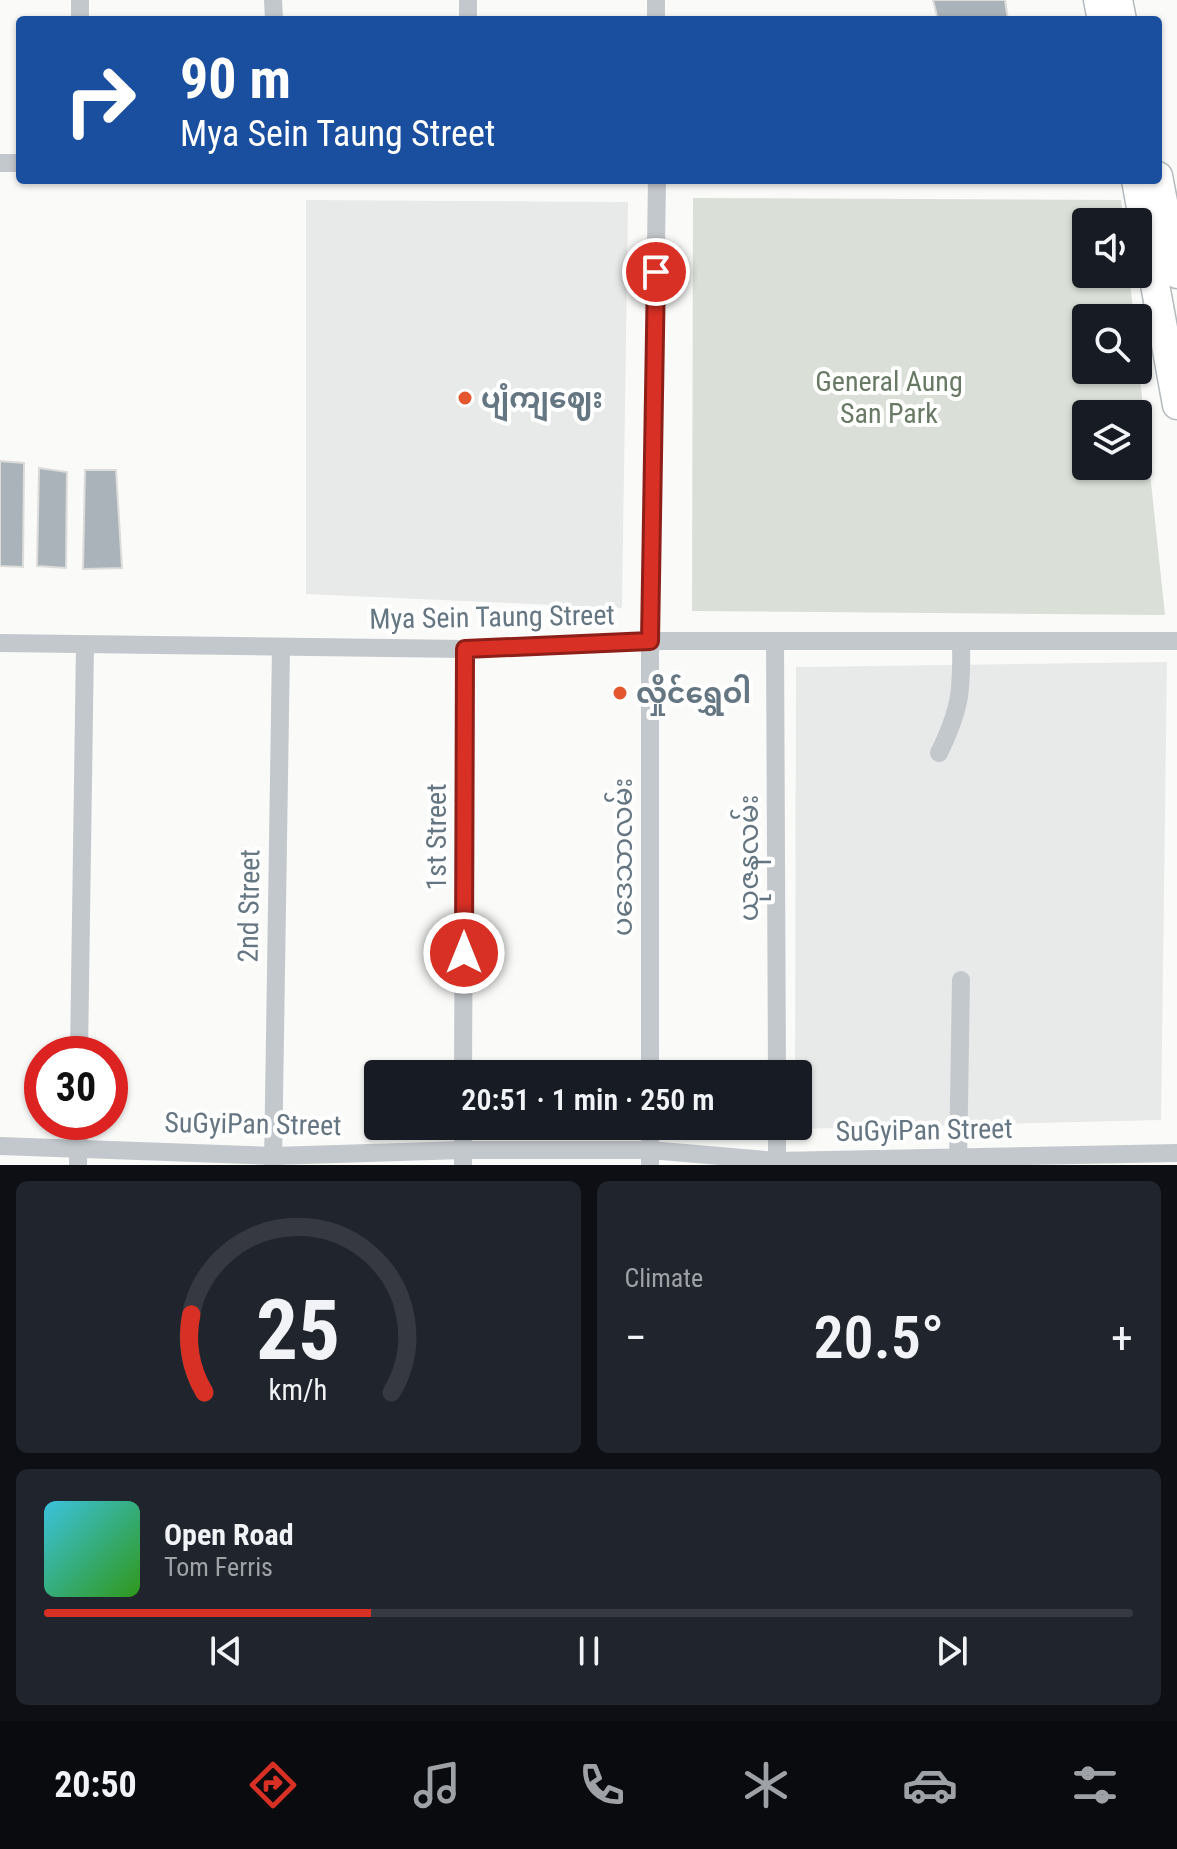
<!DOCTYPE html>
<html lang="en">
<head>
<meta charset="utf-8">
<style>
  body { margin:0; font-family:"Roboto Condensed","Noto Sans Myanmar",sans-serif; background:#20242c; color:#f1f3f6; height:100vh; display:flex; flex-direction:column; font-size:30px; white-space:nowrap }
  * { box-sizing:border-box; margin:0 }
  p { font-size:26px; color:#9ea1a6 }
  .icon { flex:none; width:44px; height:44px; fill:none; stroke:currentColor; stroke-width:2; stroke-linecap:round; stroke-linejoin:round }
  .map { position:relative; height:1165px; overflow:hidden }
  .sheet { display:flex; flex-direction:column; gap:16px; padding:16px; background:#0d0f14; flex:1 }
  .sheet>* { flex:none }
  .top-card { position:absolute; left:16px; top:16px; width:1146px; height:168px; border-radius:8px; box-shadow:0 2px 6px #0004; background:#1a4fa0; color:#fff; overflow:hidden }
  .buttons { position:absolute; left:1072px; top:208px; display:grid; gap:16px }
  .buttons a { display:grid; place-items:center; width:80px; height:80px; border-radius:8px; background:#171b24; box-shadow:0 2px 6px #0004; font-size:40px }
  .speed { position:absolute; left:24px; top:1036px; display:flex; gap:16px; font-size:40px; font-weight:700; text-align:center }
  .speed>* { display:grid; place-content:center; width:104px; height:104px; border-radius:50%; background:#171b24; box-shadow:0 2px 6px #0004; line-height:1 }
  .speed .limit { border:12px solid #d22; background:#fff; color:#111 }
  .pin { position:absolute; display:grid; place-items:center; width:68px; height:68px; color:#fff; margin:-34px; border:4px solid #fff; border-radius:50%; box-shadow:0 2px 8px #0007 }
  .me { position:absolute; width:88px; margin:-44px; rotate:0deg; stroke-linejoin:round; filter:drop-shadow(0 0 6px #0008) }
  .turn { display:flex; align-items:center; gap:28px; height:168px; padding:0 32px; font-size:36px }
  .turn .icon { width:104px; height:104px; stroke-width:2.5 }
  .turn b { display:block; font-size:56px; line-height:68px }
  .big { font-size:60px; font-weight:600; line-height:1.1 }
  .sheet .tile { flex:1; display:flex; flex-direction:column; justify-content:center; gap:12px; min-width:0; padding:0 28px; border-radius:12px; background:#20242c }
  .sheet .dial { align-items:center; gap:0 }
  .dial svg { height:208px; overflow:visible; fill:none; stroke:#363941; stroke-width:7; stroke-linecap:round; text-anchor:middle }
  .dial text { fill:#f1f3f6; stroke:none }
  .song { display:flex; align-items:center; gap:24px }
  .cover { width:96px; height:96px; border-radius:12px; background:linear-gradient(135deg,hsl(190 70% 55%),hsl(110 70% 35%)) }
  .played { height:8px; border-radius:4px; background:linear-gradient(90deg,#d93025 30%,#363941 30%) }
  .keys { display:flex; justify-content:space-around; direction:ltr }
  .heat { display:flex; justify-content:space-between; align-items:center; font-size:44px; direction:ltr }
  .sheet .tiles { flex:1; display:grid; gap:16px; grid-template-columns:1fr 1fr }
  .tile:last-child { grid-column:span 2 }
  .trip { position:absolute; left:364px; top:1060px; width:448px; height:80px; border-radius:8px; background:#171b24; box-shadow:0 2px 6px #0004; font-weight:600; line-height:80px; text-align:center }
  .menu { display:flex; height:128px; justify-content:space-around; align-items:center; background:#090b0e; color:#9ea1a6 }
  .menu .icon { width:56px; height:56px }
  .menu .on { color:#d93025 }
  .menu b { font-size:36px; color:#f1f3f6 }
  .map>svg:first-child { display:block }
  .built { fill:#e8e9e9 }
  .green { fill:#dadfd7; fill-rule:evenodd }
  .building { fill:#aab3b9; stroke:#dcdcda; stroke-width:2 }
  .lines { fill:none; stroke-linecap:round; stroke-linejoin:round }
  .primary-casing { stroke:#b5babe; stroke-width:31 }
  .street { stroke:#c3c8cc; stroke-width:18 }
  .primary { stroke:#fff; stroke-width:28 }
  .route-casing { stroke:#8d1f18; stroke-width:20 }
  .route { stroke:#d93025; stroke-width:14 }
  .poi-dot { fill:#e4572e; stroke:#fff; stroke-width:3 }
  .labels { text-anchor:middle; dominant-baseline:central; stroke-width:8; stroke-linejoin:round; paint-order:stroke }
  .park-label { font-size:28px; fill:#687a64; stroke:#fff }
  .poi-label { font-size:28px; font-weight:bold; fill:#657683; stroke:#fff; text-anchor:start }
  .street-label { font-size:28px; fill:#657683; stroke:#fff }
</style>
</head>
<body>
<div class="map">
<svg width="1177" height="1165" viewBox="0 0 1177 1165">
  <rect width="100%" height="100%" fill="#fafaf8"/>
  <g class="built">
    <polygon points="306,200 628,202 622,608 306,594"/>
    <polygon points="1167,662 1161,1120 795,1129 795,1126 798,1126 798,1074 795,1074 796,667"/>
  </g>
  <path class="green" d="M 693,198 L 1121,200 L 1124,222 L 1086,222 L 1086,274 L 1129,274 L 1134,318 L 1086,318 L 1086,370 L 1138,370 L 1138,359 L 1165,615 L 692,611 ZM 1086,414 L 1138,414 L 1138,466 L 1086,466 Z"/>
  <g class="building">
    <polygon points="933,0 1005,0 1008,20 938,20"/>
    <polygon points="0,461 24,463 23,567 0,566"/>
    <polygon points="39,468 67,472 66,568 37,566"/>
    <polygon points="85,470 116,470 122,568 83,569"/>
  </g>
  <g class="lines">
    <defs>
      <g id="primary">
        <polyline points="1098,0 1102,20"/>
        <polyline points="1118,0 1122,20"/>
        <polyline points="1158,176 1177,274"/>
        <polyline points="1136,180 1177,405"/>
      </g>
    </defs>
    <use href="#primary" class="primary-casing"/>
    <g class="street">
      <polyline points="80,0 80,20"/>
      <polyline points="273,0 274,20"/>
      <polyline points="468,0 468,20"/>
      <polyline points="656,0 656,20"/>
      <polyline points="0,163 20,163"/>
      <polyline points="775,641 777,1074"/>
      <polyline points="0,643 465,649 650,641 1177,641"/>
      <path d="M 939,753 C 961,708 962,690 961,641"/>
      <polyline points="79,1054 85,645"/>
      <polyline points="463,1074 465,649"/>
      <polyline points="650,1074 650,641 657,180"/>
      <polyline points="650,1126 650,1165"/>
      <polyline points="777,1126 777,1165"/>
      <polyline points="0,1146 274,1156 463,1150 650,1150 777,1161 1177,1153"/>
      <polyline points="78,1165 79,1122"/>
      <polyline points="273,1165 281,648"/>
      <polyline points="463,1165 463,1126"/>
      <polyline points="958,1165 961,980"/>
    </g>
    <use href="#primary" class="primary"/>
  </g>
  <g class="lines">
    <defs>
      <polyline id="route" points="464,953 465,649 650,641 656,272"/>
    </defs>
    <use href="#route" class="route-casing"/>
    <use href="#route" class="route"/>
  </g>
  <g class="poi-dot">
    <circle cx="465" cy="398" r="8"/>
    <circle cx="620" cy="693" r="8"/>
  </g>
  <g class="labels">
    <g class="park-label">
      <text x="889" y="381">General Aung<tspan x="889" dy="32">San Park</tspan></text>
    </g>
    <g class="poi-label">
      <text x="481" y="398">ပျံကျဈေး</text>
      <text x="636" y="693">လှိုင်ရွှေဝါ</text>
    </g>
    <g class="street-label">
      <text transform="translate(492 617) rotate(-1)">Mya Sein Taung Street</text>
      <text transform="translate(436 837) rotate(-90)">1st Street</text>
      <text transform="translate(622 857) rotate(-90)">ပဒေသာလမ်း</text>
      <text transform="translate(748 858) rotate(-90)">ယုဇနလမ်း</text>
      <text transform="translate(249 906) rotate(-89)">2nd Street</text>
      <text transform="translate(253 1124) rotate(1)">SuGyiPan Street</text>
      <text transform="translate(924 1130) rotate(-1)">SuGyiPan Street</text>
    </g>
  </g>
</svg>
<div class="buttons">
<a><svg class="icon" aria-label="sound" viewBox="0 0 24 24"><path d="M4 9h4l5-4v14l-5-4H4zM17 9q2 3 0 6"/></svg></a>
<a><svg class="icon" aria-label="search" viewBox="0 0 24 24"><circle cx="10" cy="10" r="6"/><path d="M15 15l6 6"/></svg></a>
<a><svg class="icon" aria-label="layers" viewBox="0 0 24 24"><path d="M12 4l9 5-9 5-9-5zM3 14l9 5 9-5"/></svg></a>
</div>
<div class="speed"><div class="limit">30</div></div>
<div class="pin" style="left:656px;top:272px;background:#d93025"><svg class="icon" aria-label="arrive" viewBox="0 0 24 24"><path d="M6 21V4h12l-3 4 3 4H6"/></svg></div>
<svg class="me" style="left:464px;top:953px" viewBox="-20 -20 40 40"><circle r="17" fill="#d93025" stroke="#fff" stroke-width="3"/><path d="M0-11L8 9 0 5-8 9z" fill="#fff"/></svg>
<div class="trip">20:51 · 1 min · 250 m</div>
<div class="top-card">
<div class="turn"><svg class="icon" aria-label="right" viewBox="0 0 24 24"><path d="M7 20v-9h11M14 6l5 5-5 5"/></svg><div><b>90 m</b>Mya Sein Taung Street</div></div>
</div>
</div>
<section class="sheet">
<div class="tiles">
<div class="tile dial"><svg viewBox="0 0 100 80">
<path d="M14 69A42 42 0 1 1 86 69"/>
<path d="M14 69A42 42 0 0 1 9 39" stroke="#d93025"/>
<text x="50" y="56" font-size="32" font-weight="700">25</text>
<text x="50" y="72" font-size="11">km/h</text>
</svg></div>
<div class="tile"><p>Climate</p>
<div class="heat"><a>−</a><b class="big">20.5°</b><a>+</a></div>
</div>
<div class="tile">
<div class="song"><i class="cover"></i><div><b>Open Road</b><p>Tom Ferris</p></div></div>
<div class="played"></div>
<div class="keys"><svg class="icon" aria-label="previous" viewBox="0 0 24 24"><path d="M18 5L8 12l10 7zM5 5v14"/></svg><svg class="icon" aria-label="pause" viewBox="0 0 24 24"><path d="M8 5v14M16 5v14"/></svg><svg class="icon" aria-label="next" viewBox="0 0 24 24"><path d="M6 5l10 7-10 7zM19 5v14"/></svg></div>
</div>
</div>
</section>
<nav class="menu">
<b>20:50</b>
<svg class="icon on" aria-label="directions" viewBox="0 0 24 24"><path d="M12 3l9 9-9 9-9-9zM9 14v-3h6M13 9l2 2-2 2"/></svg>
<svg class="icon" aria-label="music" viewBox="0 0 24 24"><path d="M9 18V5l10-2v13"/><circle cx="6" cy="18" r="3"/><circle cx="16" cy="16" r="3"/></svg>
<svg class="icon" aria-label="phone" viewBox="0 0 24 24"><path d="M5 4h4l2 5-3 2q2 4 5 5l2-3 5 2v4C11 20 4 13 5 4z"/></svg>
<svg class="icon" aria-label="climate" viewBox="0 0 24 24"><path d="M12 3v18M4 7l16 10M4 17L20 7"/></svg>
<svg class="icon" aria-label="car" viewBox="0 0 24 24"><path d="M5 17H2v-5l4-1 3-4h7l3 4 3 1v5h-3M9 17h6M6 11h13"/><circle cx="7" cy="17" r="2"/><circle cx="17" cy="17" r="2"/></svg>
<svg class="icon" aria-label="filters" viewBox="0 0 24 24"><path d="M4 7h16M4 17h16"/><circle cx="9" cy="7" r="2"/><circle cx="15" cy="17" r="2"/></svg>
</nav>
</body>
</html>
